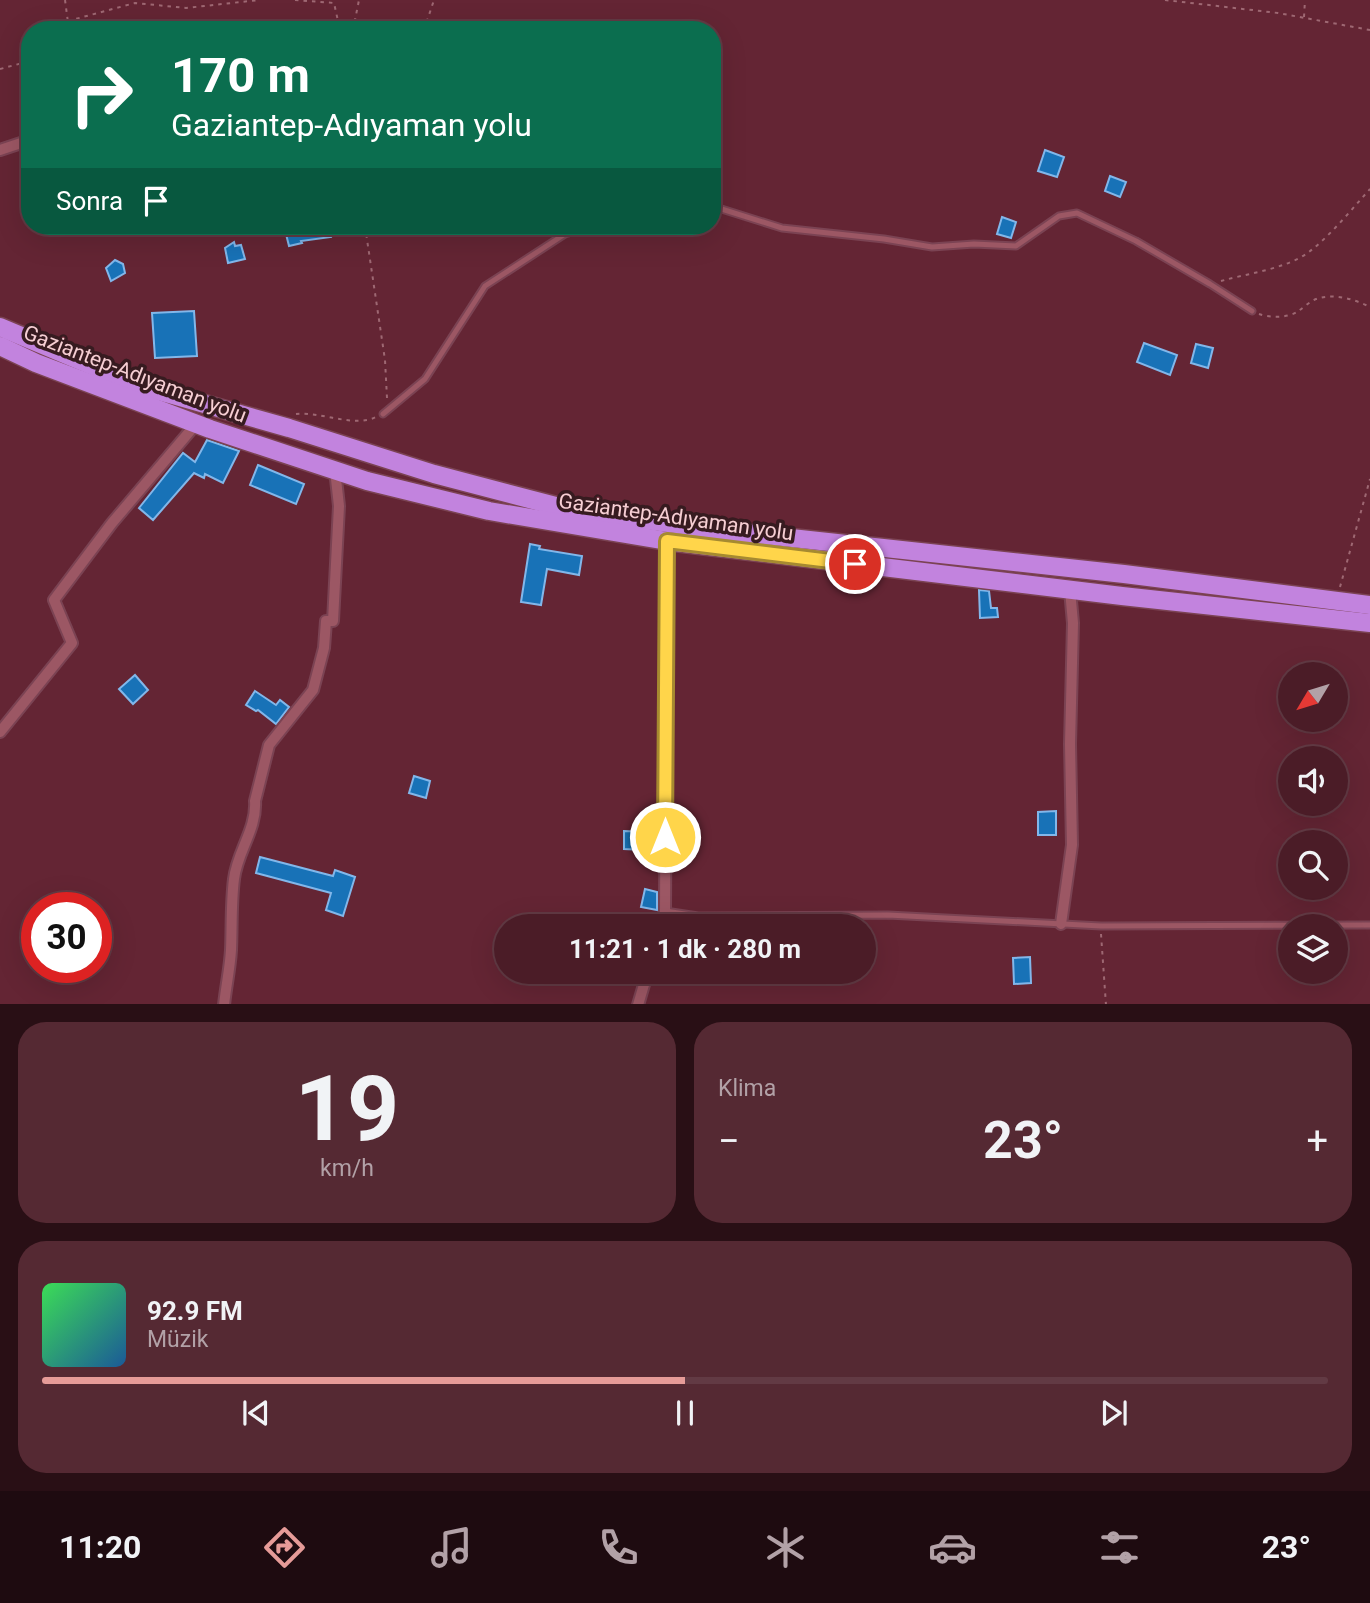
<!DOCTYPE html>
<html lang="tr">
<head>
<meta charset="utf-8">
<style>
  body { margin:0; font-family:Roboto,sans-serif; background:#552933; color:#f1f3f6; height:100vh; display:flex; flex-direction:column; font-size:26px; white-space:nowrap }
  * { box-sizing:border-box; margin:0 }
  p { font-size:23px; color:#b2a1a7 }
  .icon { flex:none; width:38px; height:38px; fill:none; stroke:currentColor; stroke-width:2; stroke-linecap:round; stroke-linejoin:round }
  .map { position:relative; height:1004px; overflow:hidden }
  .side { display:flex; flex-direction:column; gap:18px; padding:18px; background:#290f15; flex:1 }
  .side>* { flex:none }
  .top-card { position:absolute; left:21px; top:21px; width:700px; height:214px; border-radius:28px; box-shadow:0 7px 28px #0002,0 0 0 2px #623a44; background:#0b6e4f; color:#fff; overflow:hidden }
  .needle { width:46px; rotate:232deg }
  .buttons { position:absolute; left:1278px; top:662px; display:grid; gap:14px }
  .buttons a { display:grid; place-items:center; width:70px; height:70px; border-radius:50%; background:#4b1c27; box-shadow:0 7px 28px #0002,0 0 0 2px #623a44; font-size:35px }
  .speed { position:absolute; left:21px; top:892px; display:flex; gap:14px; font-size:35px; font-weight:700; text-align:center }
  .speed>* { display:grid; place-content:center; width:91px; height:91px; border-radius:50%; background:#4b1c27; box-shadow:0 7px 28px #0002,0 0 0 2px #623a44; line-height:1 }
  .speed .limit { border:10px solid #d22; background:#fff; color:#111 }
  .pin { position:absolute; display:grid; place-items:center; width:60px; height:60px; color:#fff; margin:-30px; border:4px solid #fff; border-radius:50%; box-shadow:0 2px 7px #0007 }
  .me { position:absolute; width:77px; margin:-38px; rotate:0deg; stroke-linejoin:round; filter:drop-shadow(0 0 5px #0008) }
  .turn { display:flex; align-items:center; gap:24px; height:147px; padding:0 35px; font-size:32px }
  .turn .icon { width:91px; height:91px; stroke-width:2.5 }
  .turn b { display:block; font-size:49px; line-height:60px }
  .then { display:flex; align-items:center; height:66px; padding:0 35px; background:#0003; gap:14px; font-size:26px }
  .big { font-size:52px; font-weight:700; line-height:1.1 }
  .side .card { flex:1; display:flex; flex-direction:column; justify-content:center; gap:10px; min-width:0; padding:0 24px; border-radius:28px; background:#552933 }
  .side .dial { align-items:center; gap:0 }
  .dial b { font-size:91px; line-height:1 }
  .song { display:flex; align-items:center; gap:21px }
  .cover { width:84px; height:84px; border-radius:10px; background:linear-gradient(135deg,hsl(130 70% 55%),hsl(210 70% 35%)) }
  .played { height:7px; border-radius:4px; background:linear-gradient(90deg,#e69b98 50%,#623a44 50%) }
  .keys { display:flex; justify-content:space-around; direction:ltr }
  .heat { display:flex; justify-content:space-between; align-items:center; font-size:38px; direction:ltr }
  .side .tiles { flex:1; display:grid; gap:18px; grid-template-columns:1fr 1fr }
  .card:last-child { grid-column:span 2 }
  .trip { position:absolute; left:494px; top:914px; width:382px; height:70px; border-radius:35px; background:#4b1c27; box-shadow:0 7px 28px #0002,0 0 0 2px #623a44; font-weight:700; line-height:70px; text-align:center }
  .dock { display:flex; height:112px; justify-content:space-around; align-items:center; background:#1e0b10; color:#b2a1a7 }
  .dock .icon { width:49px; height:49px }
  .dock .selected { color:#e69b98 }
  .dock b { font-size:32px; color:#f1f3f6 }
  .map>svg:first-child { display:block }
  .building { fill:#1872b7; stroke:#82b7ea; stroke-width:2 }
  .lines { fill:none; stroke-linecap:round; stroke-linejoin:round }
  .service-casing { stroke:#7b4353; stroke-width:9 }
  .minor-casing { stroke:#7b4353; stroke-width:14 }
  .trunk-casing { stroke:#7b4353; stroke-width:21 }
  .path { stroke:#9e6873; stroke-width:2; stroke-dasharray:3.5 5; stroke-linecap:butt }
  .service { stroke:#9c5764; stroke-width:5 }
  .minor { stroke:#9c5764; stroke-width:10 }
  .trunk { stroke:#c283de; stroke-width:18 }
  .route-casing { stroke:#a68a30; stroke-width:18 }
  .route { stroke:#ffd54a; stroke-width:12 }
  .labels { text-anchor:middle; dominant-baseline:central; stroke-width:7; stroke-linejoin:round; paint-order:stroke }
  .street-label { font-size:21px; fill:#f6ced3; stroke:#371b20 }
</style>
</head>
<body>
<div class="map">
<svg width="1370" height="1005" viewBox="0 0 1370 1005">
  <rect width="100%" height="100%" fill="#642534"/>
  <g class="building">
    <polygon points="1045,150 1064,157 1057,177 1038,171"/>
    <polygon points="1110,176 1126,182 1120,197 1105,191"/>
    <polygon points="1002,217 1016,222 1011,238 997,234"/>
    <polygon points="284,226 298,226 299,230 329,226 331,237 301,241 302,243 289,246"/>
    <polygon points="234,242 235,246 241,245 245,259 228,263 225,248"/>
    <polygon points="115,260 123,264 125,273 111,281 106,268"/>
    <polygon points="194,311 197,356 155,358 152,313"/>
    <polygon points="1144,343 1177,355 1170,375 1137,362"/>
    <polygon points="1196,344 1213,348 1208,368 1191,363"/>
    <polygon points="207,440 239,451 223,483 205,474 204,478 194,473 153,520 139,508 183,453 195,462"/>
    <polygon points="258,465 304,484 296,504 250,485"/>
    <polygon points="530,544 540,546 539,549 582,556 579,575 547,569 541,605 521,602"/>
    <polygon points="979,590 989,591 991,608 997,608 998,617 980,618"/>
    <polygon points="135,675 148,690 133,704 119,689"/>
    <polygon points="255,691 276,705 280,700 289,707 276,724 258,710 256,711 246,705"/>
    <polygon points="414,776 430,781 426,798 409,793"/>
    <polygon points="1056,811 1056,835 1038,835 1038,812"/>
    <polygon points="624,831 645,832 644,850 624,849"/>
    <polygon points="260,857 333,876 335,870 355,877 343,916 326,910 331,893 256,873"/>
    <polygon points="645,889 657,892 657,910 641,907"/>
    <polygon points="1030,957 1031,983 1014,984 1013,958"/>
  </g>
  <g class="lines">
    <defs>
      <g id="service">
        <polyline points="712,206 782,228 884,239 932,247 974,244 1016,246 1059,216 1077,213 1136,241 1210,284 1252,311"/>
        <polyline points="568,233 586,226"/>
        <polyline points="383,414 425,379 485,286 565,234 572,226"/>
        <polyline points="665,911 698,916 888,915 1101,926 1370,925"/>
      </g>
      <g id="minor">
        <polyline points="0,150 21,143"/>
        <polyline points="0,732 72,643 54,600 112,523 196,424"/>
        <polyline points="1061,924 1072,845 1070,744 1073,623 1070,590"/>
        <polyline points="661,926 665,911 667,541"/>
        <path d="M 224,1005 C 226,986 230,968 231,950 C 232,927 231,903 234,879 C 237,852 257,829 255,801 L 269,745 L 313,690 L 324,648 L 326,621 L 333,621 L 339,506 L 335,470"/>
        <polyline points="638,1005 648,971"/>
      </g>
      <g id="trunk">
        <polyline points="0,327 138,385 289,428 434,474 571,510 736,532 1124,574 1370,605"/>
        <polyline points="0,346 36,363 210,429 367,481 489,511 667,541 1122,596 1370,623"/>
      </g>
    </defs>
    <use href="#service" class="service-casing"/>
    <use href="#minor" class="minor-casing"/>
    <use href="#trunk" class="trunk-casing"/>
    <g class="path">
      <polyline points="65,0 69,30"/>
      <polyline points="295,0 334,3 340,30"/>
      <polyline points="1165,0 1278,13 1370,30"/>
      <polyline points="1304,17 1305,0"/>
      <polyline points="68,21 135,3 186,8 259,0"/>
      <polyline points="353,30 359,0"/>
      <polyline points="424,30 434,0"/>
      <polyline points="0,69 30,61"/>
      <polyline points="365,226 385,360 387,398"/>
      <path d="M 1221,281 C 1249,273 1286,269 1309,252 C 1332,234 1351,210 1370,189"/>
      <path d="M 1259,314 C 1270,318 1287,318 1297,312 C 1303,308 1309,302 1316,299 C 1334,293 1354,299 1370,307"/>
      <path d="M 296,414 C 320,411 353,428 376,417"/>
      <polyline points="1340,587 1370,479"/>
      <polyline points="1101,934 1106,1005"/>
    </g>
    <use href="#service" class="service"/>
    <use href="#minor" class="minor"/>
    <use href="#trunk" class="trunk"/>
  </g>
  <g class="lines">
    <defs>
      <polyline id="route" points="665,837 667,541 855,564"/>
    </defs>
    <use href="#route" class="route-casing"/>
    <use href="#route" class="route"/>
  </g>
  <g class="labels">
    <g class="street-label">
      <text transform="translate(135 374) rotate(21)">Gaziantep-Adıyaman yolu</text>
      <text transform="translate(676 517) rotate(8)">Gaziantep-Adıyaman yolu</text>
    </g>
  </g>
</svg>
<div class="buttons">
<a><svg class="needle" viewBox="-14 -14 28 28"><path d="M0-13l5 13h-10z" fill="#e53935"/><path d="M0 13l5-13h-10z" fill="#b2a1a7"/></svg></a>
<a><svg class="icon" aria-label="sound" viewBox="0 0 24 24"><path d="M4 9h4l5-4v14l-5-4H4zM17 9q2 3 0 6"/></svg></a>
<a><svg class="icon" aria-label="search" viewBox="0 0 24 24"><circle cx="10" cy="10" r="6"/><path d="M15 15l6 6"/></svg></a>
<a><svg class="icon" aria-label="layers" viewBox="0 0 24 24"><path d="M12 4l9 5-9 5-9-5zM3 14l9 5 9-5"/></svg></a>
</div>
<div class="speed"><div class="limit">30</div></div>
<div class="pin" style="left:855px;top:564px;background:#d93025"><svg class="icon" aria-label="arrive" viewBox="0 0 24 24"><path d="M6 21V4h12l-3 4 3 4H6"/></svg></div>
<svg class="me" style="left:665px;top:837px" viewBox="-20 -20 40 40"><circle r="17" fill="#ffd54a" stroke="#fff" stroke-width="3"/><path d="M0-11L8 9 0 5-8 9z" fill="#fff"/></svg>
<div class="trip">11:21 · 1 dk · 280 m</div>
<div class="top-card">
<div class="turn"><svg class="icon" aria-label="right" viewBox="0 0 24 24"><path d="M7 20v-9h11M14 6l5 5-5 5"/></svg><div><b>170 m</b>Gaziantep-Adıyaman yolu</div></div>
<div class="then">Sonra<svg class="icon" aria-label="arrive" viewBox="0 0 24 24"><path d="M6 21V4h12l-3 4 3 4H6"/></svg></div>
</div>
</div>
<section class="side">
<div class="tiles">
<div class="card dial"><b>19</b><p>km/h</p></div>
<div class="card"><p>Klima</p>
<div class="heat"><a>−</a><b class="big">23°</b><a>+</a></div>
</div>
<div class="card">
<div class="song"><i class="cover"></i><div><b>92.9 FM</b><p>Müzik</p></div></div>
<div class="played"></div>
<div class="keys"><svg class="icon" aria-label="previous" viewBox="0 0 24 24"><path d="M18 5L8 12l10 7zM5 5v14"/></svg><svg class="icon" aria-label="pause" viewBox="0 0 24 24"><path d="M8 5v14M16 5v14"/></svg><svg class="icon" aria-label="next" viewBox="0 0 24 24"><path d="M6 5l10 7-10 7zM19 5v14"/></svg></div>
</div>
</div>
</section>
<nav class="dock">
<b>11:20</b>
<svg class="icon selected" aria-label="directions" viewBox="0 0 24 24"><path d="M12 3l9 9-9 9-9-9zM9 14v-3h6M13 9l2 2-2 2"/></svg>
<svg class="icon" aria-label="music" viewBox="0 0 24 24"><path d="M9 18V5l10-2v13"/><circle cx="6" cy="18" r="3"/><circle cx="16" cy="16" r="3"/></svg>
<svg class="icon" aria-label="phone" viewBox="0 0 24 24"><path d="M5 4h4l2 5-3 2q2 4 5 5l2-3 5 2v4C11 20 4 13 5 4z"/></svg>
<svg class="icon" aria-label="climate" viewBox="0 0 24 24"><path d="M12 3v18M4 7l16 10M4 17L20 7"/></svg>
<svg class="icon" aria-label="car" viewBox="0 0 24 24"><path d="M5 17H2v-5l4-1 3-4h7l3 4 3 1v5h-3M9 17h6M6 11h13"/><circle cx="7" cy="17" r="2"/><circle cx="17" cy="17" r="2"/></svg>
<svg class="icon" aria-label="filters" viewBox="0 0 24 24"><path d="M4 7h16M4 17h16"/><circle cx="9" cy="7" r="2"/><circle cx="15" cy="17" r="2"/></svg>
<b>23°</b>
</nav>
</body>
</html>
